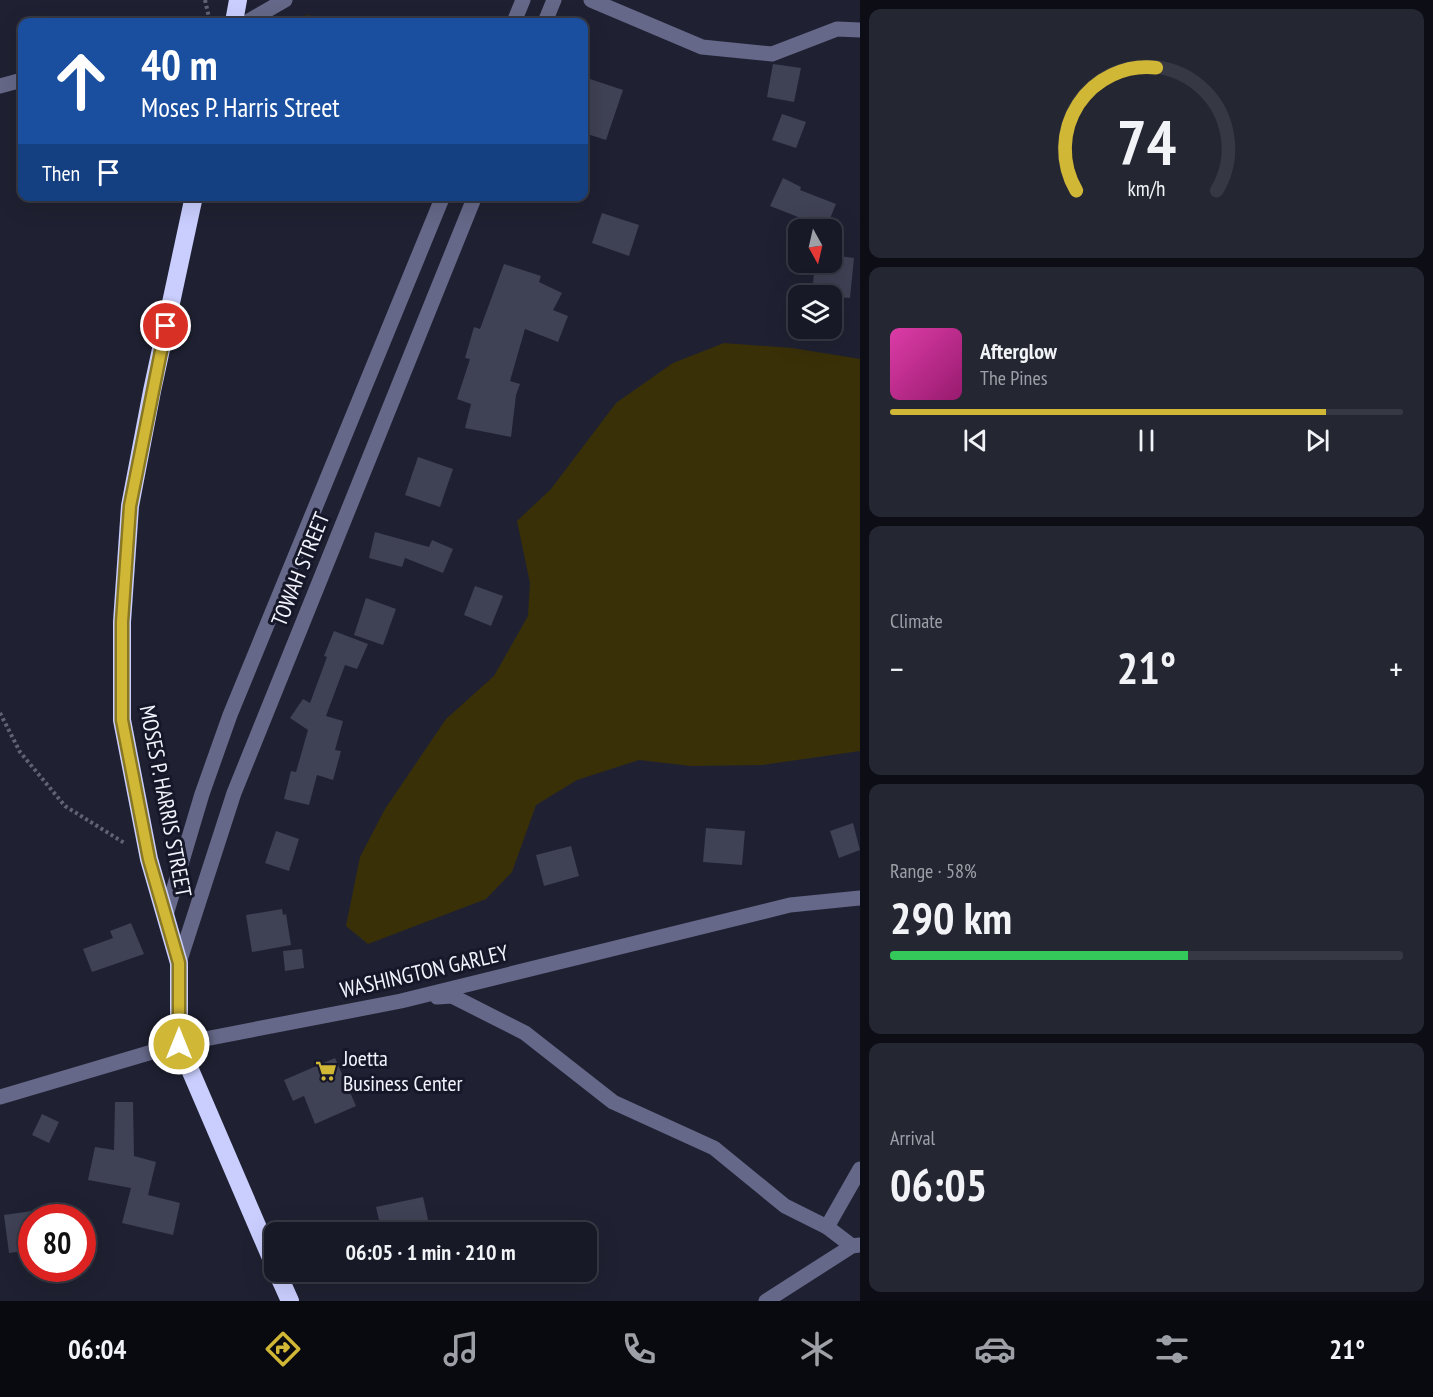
<!DOCTYPE html>
<html lang="en">
<head>
<meta charset="utf-8">
<style>
  body { margin:0; font-family:"PT Sans Narrow",sans-serif; background:#242632; color:#f1f3f6; height:100vh; display:flex; flex-direction:column; font-size:22px; white-space:nowrap }
  * { box-sizing:border-box; margin:0 }
  p { font-size:20px; color:#9ea0a7 }
  .icon { flex:none; width:33px; height:33px; fill:none; stroke:currentColor; stroke-width:2; stroke-linecap:round; stroke-linejoin:round }
  .map { position:relative; flex:1; overflow:hidden }
  .details { display:flex; flex-direction:column; gap:9px; padding:9px; background:#0d0e15; width:573px }
  .details>* { flex:none }
  .hud { position:absolute; left:18px; top:18px; width:570px; height:183px; border-radius:12px; box-shadow:0 6px 24px #0002,0 0 0 2px #363843; background:#1a4fa0; color:#fff; overflow:hidden }
  .needle { width:39px; rotate:172deg }
  .controls { position:absolute; left:788px; top:219px; display:grid; gap:12px }
  .controls a { display:grid; place-items:center; width:54px; height:54px; border-radius:12px; background:#171926; box-shadow:0 6px 24px #0002,0 0 0 2px #363843; font-size:30px }
  .speed { position:absolute; left:18px; top:1204px; display:flex; gap:12px; font-size:30px; font-weight:700; text-align:center }
  .speed>* { display:grid; place-content:center; width:78px; height:78px; border-radius:50%; background:#171926; box-shadow:0 6px 24px #0002,0 0 0 2px #363843; line-height:1 }
  .speed .limit { border:9px solid #d22; background:#fff; color:#111 }
  .pin { position:absolute; display:grid; place-items:center; width:51px; height:51px; color:#fff; margin:-26px; border:3px solid #fff; border-radius:50%; box-shadow:0 2px 6px #0007 }
  .me { position:absolute; width:66px; margin:-33px; rotate:0deg; stroke-linejoin:round; filter:drop-shadow(0 0 4px #0008) }
  .turn { display:flex; align-items:center; gap:21px; height:126px; padding:0 24px; font-size:27px }
  .turn .icon { width:78px; height:78px; stroke-width:2.5 }
  .turn b { display:block; font-size:42px; line-height:51px }
  .then { display:flex; align-items:center; height:57px; padding:0 24px; background:#0003; gap:12px; font-size:22px }
  .big { font-size:45px; font-weight:700; line-height:1.1 }
  .details .card { flex:1; display:flex; flex-direction:column; justify-content:center; gap:9px; min-width:0; padding:0 21px; border-radius:12px; background:#242632 }
  .details .dial { align-items:center; gap:0 }
  .dial svg { height:156px; overflow:visible; fill:none; stroke:#363843; stroke-width:7; stroke-linecap:round; text-anchor:middle }
  .dial text { fill:#f1f3f6; stroke:none }
  .song { display:flex; align-items:center; gap:18px }
  .cover { width:72px; height:72px; border-radius:9px; background:linear-gradient(135deg,hsl(320 70% 55%),hsl(320 70% 35%)) }
  .played { height:6px; border-radius:3px; background:linear-gradient(90deg,#d1b736 85%,#363843 85%) }
  .keys { display:flex; justify-content:space-around; direction:ltr }
  .heat { display:flex; justify-content:space-between; align-items:center; font-size:33px; direction:ltr }
  .charge { height:9px; border-radius:4px; background:linear-gradient(90deg,#34c759 58%,#363843 0) }
  .trip { position:absolute; left:264px; top:1222px; width:333px; height:60px; border-radius:12px; background:#171926; box-shadow:0 6px 24px #0002,0 0 0 2px #363843; font-weight:700; line-height:60px; text-align:center }
  .tabs { display:flex; height:96px; justify-content:space-around; align-items:center; background:#090a0f; color:#9ea0a7 }
  .tabs .icon { width:42px; height:42px }
  .tabs .on { color:#d1b736 }
  .tabs b { font-size:27px; color:#f1f3f6 }
  main { display:flex; flex:1; min-height:0 }
  .map>svg:first-child { display:block }
  .green { fill:#393008 }
  .building { fill:#3f4154 }
  .lines { fill:none; stroke-linecap:round; stroke-linejoin:round }
  .path { stroke:#616372; stroke-width:4; stroke-dasharray:3 3; stroke-linecap:butt }
  .minor { stroke:#656888; stroke-width:15 }
  .highway { stroke:#c9cefe; stroke-width:18 }
  .route-casing { stroke:#887723; stroke-width:15 }
  .route { stroke:#d1b736; stroke-width:10 }
  .labels { text-anchor:middle; dominant-baseline:central; stroke-width:6; stroke-linejoin:round; paint-order:stroke }
  .street-label { font-size:22px; fill:#f2f3fd; stroke:#161728 }
  .poi-label { font-size:22px; fill:#f2f3fd; stroke:#161728; text-anchor:start }
</style>
</head>
<body>
<main>
<div class="map">
<svg width="860" height="1301" viewBox="0 0 860 1301">
  <rect width="100%" height="100%" fill="#1f2132"/>
  <g class="green">
    <polygon points="305,15 363,22 364,22 304,22"/>
    <polygon points="724,343 792,348 860,359 860,751 762,765 691,766 639,760 577,780 536,805 512,872 486,899 368,944 346,926 360,857 385,809 446,719 494,676 528,616 530,583 517,521 551,489 616,403 673,363"/>
  </g>
  <g class="building">
    <polygon points="773,64 801,68 794,102 767,97"/>
    <polygon points="584,77 623,90 606,140 584,133"/>
    <polygon points="782,114 806,122 796,148 772,140"/>
    <polygon points="783,178 801,187 800,190 836,204 826,228 770,206"/>
    <polygon points="602,213 639,225 629,256 592,243"/>
    <polygon points="831,255 854,258 850,298 812,295 815,262 831,262"/>
    <polygon points="504,264 541,276 539,282 562,293 553,310 568,316 558,342 525,329 510,381 520,384 516,395 511,437 465,428 471,404 457,399 470,359 465,358 474,327 480,329"/>
    <polygon points="418,457 453,469 440,507 405,495"/>
    <polygon points="375,532 429,547 432,540 453,549 443,573 405,558 402,567 369,558"/>
    <polygon points="475,586 503,596 491,626 464,615"/>
    <polygon points="366,598 396,609 383,645 354,635"/>
    <polygon points="334,631 368,644 357,669 345,665 326,716 343,721 335,750 341,751 333,780 317,775 309,805 284,799 291,771 296,772 308,730 290,718 303,699 310,703 327,657 324,656"/>
    <polygon points="853,823 860,850 839,858 830,831"/>
    <polygon points="706,828 745,831 742,865 703,862"/>
    <polygon points="276,831 299,839 289,871 265,863"/>
    <polygon points="571,846 579,876 544,886 536,855"/>
    <polygon points="282,909 283,915 286,914 291,945 252,952 246,915"/>
    <polygon points="131,923 144,954 92,972 83,949 113,938 110,931"/>
    <polygon points="302,949 304,968 285,971 283,951"/>
    <polygon points="335,1058 356,1106 315,1124 304,1096 293,1101 284,1080"/>
    <polygon points="115,1102 133,1102 134,1156 156,1162 148,1195 180,1203 173,1235 122,1223 131,1188 88,1180 95,1147 114,1150"/>
    <polygon points="42,1114 59,1122 49,1143 32,1135"/>
    <polygon points="423,1197 431,1233 382,1233 376,1207"/>
    <polygon points="32,1211 32,1250 9,1253 4,1215"/>
  </g>
  <g class="lines">
    <g class="path">
      <polyline points="205,0 210,22"/>
      <polyline points="0,713 20,752 65,806 126,844"/>
    </g>
    <g class="minor">
      <polyline points="591,0 702,47 772,54 837,29 860,30"/>
      <polyline points="247,22 285,0"/>
      <polyline points="514,22 523,0"/>
      <polyline points="545,22 554,0"/>
      <polyline points="0,86 22,80"/>
      <polyline points="165,918 202,794 230,715 443,196"/>
      <polyline points="179,963 234,793 475,196"/>
      <polyline points="437,997 452,996 525,1033 613,1102 714,1148 785,1206 827,1227 852,1246"/>
      <polyline points="0,1097 179,1044 401,1001 790,905 860,898"/>
      <polyline points="827,1227 860,1169"/>
      <polyline points="766,1301 852,1246 860,1245"/>
    </g>
    <g class="highway">
      <polyline points="234,22 238,0"/>
      <polyline points="194,196 152,391 130,506 122,622 122,720 149,859 179,963 179,1044 274,1265"/>
      <polyline points="277,1272 290,1301"/>
    </g>
  </g>
  <g class="lines">
    <defs>
      <polyline id="route" points="166,326 130,506 122,622 122,720 149,859 179,963 179,1044"/>
    </defs>
    <use href="#route" class="route-casing"/>
    <use href="#route" class="route"/>
  </g>
  <defs>
    <symbol id="supermarket-bare" viewBox="-9 -9 18 18"><path d="M-6-5.5h2.5l.6 2H6L4.5 2H-2.5L-4.4-4H-6ZM-1.5 3.2a1.3 1.3 0 1 0 .1 0ZM3 3.2a1.3 1.3 0 1 0 .1 0Z" fill="#d1b736" stroke="#161728" stroke-width="2.5" paint-order="stroke"/></symbol>
  </defs>
  <g fill-rule="evenodd">
    <use href="#supermarket-bare" x="311" y="1056" width="30" height="30"/>
  </g>
  <g class="labels">
    <g class="street-label">
      <text transform="translate(300 569) rotate(-68)">TOWAH STREET</text>
      <text transform="translate(166 801) rotate(79)">MOSES P. HARRIS STREET</text>
      <text transform="translate(424 971) rotate(-13)">WASHINGTON GARLEY</text>
    </g>
    <g class="poi-label">
      <text x="343" y="1058">Joetta<tspan x="343" dy="25">Business Center</tspan></text>
    </g>
  </g>
</svg>
<div class="controls">
<a><svg class="needle" viewBox="-14 -14 28 28"><path d="M0-13l5 13h-10z" fill="#e53935"/><path d="M0 13l5-13h-10z" fill="#9ea0a7"/></svg></a>
<a><svg class="icon" aria-label="layers" viewBox="0 0 24 24"><path d="M12 4l9 5-9 5-9-5zM3 14l9 5 9-5"/></svg></a>
</div>
<div class="speed"><div class="limit">80</div></div>
<div class="pin" style="left:166px;top:326px;background:#d93025"><svg class="icon" aria-label="arrive" viewBox="0 0 24 24"><path d="M6 21V4h12l-3 4 3 4H6"/></svg></div>
<svg class="me" style="left:179px;top:1044px" viewBox="-20 -20 40 40"><circle r="17" fill="#d1b736" stroke="#fff" stroke-width="3"/><path d="M0-11L8 9 0 5-8 9z" fill="#fff"/></svg>
<div class="trip">06:05 · 1 min · 210 m</div>
<div class="hud">
<div class="turn"><svg class="icon" aria-label="ahead" viewBox="0 0 24 24"><path d="M12 20V5M6 11l6-6 6 6"/></svg><div><b>40 m</b>Moses P. Harris Street</div></div>
<div class="then">Then<svg class="icon" aria-label="arrive" viewBox="0 0 24 24"><path d="M6 21V4h12l-3 4 3 4H6"/></svg></div>
</div>
</div>
<section class="details">
<div class="card dial"><svg viewBox="0 0 100 80">
<path d="M14 69A42 42 0 1 1 86 69"/>
<path d="M14 69A42 42 0 0 1 55 6" stroke="#d1b736"/>
<text x="50" y="56" font-size="32" font-weight="700">74</text>
<text x="50" y="72" font-size="11">km/h</text>
</svg></div>
<div class="card">
<div class="song"><i class="cover"></i><div><b>Afterglow</b><p>The Pines</p></div></div>
<div class="played"></div>
<div class="keys"><svg class="icon" aria-label="previous" viewBox="0 0 24 24"><path d="M18 5L8 12l10 7zM5 5v14"/></svg><svg class="icon" aria-label="pause" viewBox="0 0 24 24"><path d="M8 5v14M16 5v14"/></svg><svg class="icon" aria-label="next" viewBox="0 0 24 24"><path d="M6 5l10 7-10 7zM19 5v14"/></svg></div>
</div>
<div class="card"><p>Climate</p>
<div class="heat"><a>−</a><b class="big">21°</b><a>+</a></div>
</div>
<div class="card"><p>Range · 58%</p><b class="big">290 km</b><div class="charge"></div></div>
<div class="card"><p>Arrival</p><b class="big">06:05</b></div>
</section>
</main>
<nav class="tabs">
<b>06:04</b>
<svg class="icon on" aria-label="directions" viewBox="0 0 24 24"><path d="M12 3l9 9-9 9-9-9zM9 14v-3h6M13 9l2 2-2 2"/></svg>
<svg class="icon" aria-label="music" viewBox="0 0 24 24"><path d="M9 18V5l10-2v13"/><circle cx="6" cy="18" r="3"/><circle cx="16" cy="16" r="3"/></svg>
<svg class="icon" aria-label="phone" viewBox="0 0 24 24"><path d="M5 4h4l2 5-3 2q2 4 5 5l2-3 5 2v4C11 20 4 13 5 4z"/></svg>
<svg class="icon" aria-label="climate" viewBox="0 0 24 24"><path d="M12 3v18M4 7l16 10M4 17L20 7"/></svg>
<svg class="icon" aria-label="car" viewBox="0 0 24 24"><path d="M5 17H2v-5l4-1 3-4h7l3 4 3 1v5h-3M9 17h6M6 11h13"/><circle cx="7" cy="17" r="2"/><circle cx="17" cy="17" r="2"/></svg>
<svg class="icon" aria-label="filters" viewBox="0 0 24 24"><path d="M4 7h16M4 17h16"/><circle cx="9" cy="7" r="2"/><circle cx="15" cy="17" r="2"/></svg>
<b>21°</b>
</nav>
</body>
</html>
